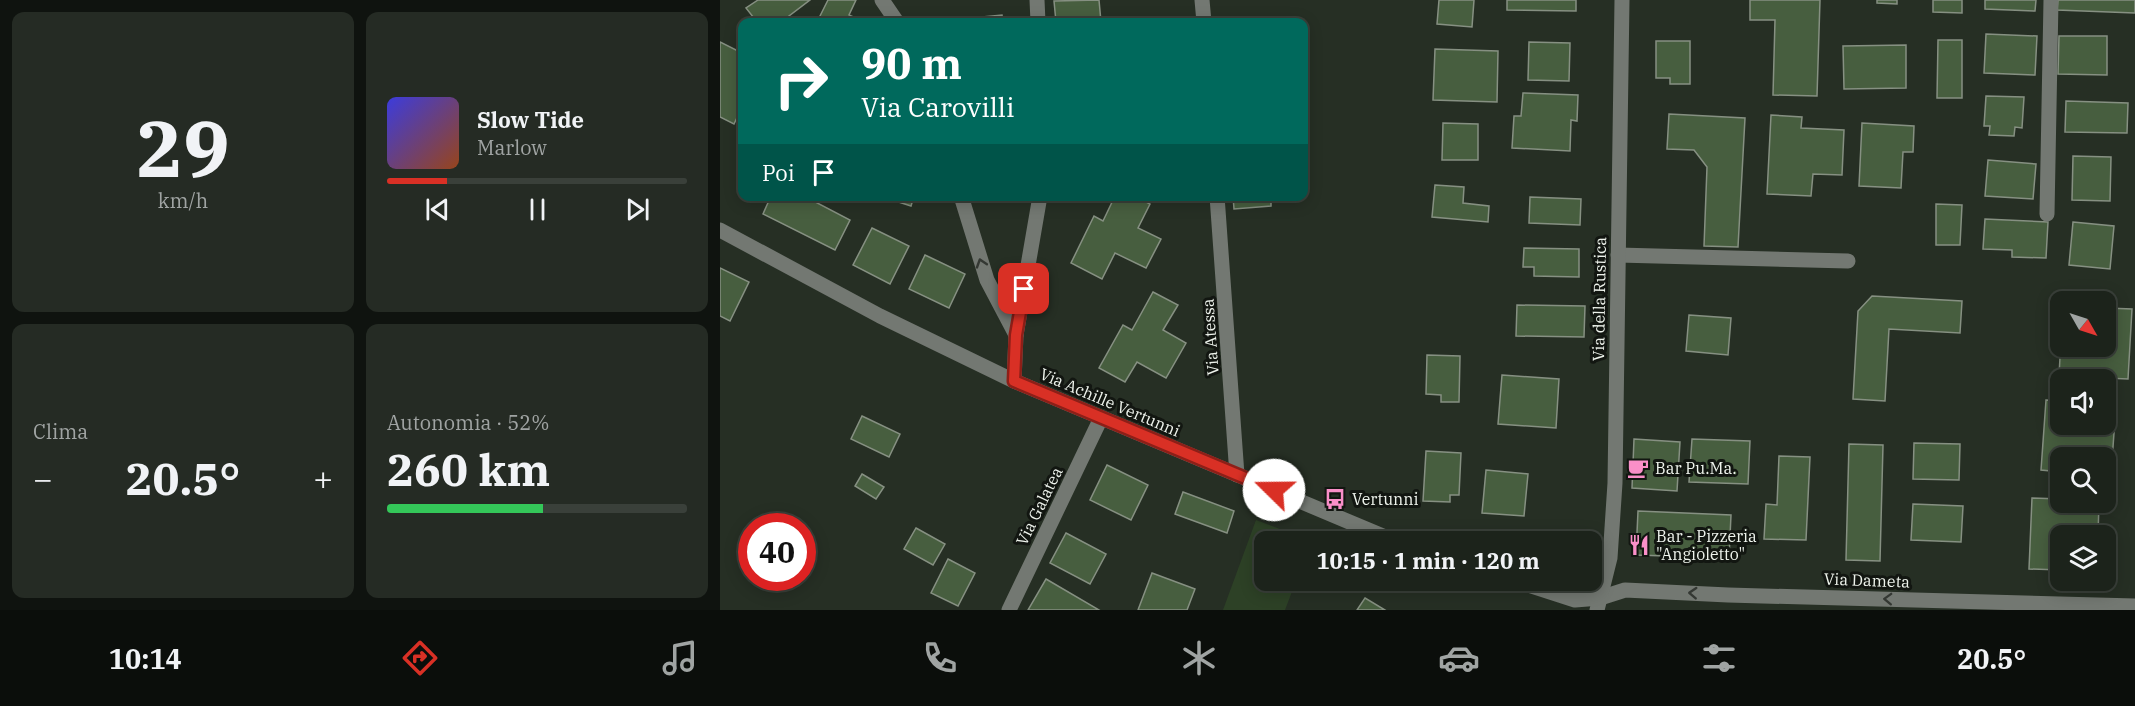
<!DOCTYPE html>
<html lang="it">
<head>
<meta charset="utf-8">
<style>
  body { margin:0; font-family:"IBM Plex Serif",serif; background:#252b24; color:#f1f3f6; height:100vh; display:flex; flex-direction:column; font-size:22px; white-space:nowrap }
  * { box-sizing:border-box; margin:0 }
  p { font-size:20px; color:#a0a4a3 }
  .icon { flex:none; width:33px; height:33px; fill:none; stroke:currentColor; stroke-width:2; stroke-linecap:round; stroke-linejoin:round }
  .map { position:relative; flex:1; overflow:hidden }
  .sheet { display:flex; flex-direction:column; gap:12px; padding:12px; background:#0f130f; width:720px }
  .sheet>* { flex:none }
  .banner { position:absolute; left:18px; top:18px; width:570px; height:183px; border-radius:12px; box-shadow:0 3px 15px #0003,0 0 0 2px #3a403a; background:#00695c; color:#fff; overflow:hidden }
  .needle { width:39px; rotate:129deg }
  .tools { position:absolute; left:1330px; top:291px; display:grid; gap:12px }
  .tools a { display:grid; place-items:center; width:66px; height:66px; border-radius:12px; background:#1c231b; box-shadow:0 3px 15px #0003,0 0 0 2px #3a403a; font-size:30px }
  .speed { position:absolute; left:18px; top:513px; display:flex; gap:12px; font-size:30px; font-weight:700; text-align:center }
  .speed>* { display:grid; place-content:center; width:78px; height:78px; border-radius:50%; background:#1c231b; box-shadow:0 3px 15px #0003,0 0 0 2px #3a403a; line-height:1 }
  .speed .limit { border:9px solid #d22; background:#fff; color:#111 }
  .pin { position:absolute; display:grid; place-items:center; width:51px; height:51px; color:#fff; margin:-26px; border-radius:12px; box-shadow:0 3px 9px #0006 }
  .me { position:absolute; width:66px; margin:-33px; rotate:292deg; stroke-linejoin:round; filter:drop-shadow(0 0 4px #0008) }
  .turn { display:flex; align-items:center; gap:21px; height:126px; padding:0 24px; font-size:27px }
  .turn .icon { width:78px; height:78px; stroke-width:2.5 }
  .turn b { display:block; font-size:42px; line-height:51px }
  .then { display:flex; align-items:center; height:57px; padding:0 24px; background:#0003; gap:12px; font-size:22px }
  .big { font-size:45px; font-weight:800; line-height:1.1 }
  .sheet .card { flex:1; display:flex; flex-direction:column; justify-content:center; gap:9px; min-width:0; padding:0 21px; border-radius:12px; background:#252b24 }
  .sheet .dial { align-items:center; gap:0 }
  .dial b { font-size:78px; line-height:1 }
  .song { display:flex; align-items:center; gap:18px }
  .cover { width:72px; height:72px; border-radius:9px; background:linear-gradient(135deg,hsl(240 70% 55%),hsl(20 70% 35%)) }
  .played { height:6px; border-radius:3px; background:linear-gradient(90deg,#d93025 20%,#3a403a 20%) }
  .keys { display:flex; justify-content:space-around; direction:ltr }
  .heat { display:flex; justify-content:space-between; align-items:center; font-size:33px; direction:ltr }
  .charge { height:9px; border-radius:4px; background:linear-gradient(90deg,#34c759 52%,#3a403a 0) }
  .sheet .tiles { flex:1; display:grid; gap:12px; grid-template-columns:repeat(2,1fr) }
  .trip { position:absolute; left:534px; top:531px; width:348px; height:60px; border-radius:12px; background:#1c231b; box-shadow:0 3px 15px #0003,0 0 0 2px #3a403a; font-weight:800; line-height:60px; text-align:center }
  .tab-bar { display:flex; height:96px; justify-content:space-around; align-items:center; background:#0b0e0b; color:#a0a4a3 }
  .tab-bar .icon { width:42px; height:42px }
  .tab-bar .selected { color:#d93025 }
  .tab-bar b { font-size:27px; color:#f1f3f6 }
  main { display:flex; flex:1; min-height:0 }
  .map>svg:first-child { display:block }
  .green { fill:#2d4126 }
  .building { fill:#475e3f; stroke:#869082; stroke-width:1.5 }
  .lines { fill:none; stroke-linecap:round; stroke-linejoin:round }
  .minor { stroke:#737872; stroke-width:15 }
  .oneway { stroke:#343833 }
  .route-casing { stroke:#8d1f18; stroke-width:15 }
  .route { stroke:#d93025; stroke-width:10 }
  .labels { text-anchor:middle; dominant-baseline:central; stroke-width:6; stroke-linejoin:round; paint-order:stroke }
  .street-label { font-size:16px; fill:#eef3ec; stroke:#121611 }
  .poi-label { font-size:16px; fill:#eef3ec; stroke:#121611; text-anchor:start }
</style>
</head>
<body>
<main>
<section class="sheet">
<div class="tiles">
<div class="card dial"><b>29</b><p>km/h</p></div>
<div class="card">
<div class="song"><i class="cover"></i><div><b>Slow Tide</b><p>Marlow</p></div></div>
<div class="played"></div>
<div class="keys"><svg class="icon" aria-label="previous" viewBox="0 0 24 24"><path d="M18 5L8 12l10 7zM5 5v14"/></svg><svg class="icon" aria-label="pause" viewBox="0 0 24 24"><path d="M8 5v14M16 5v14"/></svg><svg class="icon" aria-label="next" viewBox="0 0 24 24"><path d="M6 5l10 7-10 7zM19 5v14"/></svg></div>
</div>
<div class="card"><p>Clima</p>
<div class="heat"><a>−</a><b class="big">20.5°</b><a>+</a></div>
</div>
<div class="card"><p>Autonomia · 52%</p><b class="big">260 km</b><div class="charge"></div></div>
</div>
</section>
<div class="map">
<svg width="1415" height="610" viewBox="0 0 1415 610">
  <rect width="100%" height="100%" fill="#262f24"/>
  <polygon class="green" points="536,520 591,541 544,542 544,580 576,581 565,610 503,610"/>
  <g class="building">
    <polygon points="38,0 90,0 61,22 37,22 26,8"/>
    <polygon points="108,0 136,0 129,15 144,22 97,22"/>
    <polygon points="379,0 381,22 336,22 334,1"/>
    <polygon points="719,0 754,0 752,27 717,24"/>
    <polygon points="787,0 856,0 856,11 787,10"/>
    <polygon points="1030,0 1100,0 1097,96 1053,95 1055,20 1030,20"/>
    <polygon points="1157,0 1177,0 1177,4 1157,3"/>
    <polygon points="1213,0 1242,0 1242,13 1213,12"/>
    <polygon points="1265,0 1316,0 1315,11 1265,9"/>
    <polygon points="1338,0 1415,0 1415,13 1337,10"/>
    <polygon points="282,15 283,22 210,22"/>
    <polygon points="460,17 460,22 409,22 409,19"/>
    <polygon points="1266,34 1317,36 1315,75 1264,73"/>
    <polygon points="1339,36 1387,36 1387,75 1338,74"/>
    <polygon points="1218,40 1242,40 1242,98 1217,98"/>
    <polygon points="936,41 970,41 970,84 950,84 950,78 936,78"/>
    <polygon points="0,42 22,53 22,107 14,124 0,117"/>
    <polygon points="809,42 850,43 849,81 808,80"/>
    <polygon points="1186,45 1186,88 1124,89 1123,46"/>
    <polygon points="715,49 778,51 777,102 713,100"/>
    <polygon points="803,93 858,95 857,121 851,120 850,151 792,148 794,116 801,116"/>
    <polygon points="1266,96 1304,97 1302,128 1295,127 1294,136 1269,135 1270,126 1264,126"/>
    <polygon points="1346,101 1408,103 1407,133 1345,132"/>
    <polygon points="949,114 1025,118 1018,247 984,246 987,167 974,150 947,149"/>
    <polygon points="1051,115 1082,117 1081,128 1124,130 1122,175 1093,174 1091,196 1047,194"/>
    <polygon points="723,123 758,124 758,160 722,160"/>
    <polygon points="1142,123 1194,126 1193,152 1183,152 1181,188 1139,186"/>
    <polygon points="1353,156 1391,157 1390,201 1352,200"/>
    <polygon points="1268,160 1316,164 1313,199 1265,196"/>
    <polygon points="715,185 744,187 743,203 769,206 768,222 712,217"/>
    <polygon points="51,196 84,196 130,220 115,250 43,214"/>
    <polygon points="160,196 194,196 191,206"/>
    <polygon points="395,196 415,196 430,204 418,228 441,239 426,268 395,253 382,279 351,263 374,216 383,221"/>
    <polygon points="513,196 551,196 551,206 514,209"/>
    <polygon points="810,197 861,199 860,225 809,223"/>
    <polygon points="1216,204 1242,205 1240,245 1216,245"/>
    <polygon points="1265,219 1328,222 1326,258 1292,257 1292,250 1263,249"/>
    <polygon points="1353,222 1394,226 1390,269 1349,265"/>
    <polygon points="152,228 189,246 170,284 133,265"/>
    <polygon points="804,248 859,249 859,277 814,276 814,267 803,267"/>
    <polygon points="205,255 245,274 229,308 189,289"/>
    <polygon points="0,268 29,282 10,321 0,316"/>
    <polygon points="433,292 458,305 443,330 466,343 446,378 417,362 405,382 379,368 403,325 412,330"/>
    <polygon points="1152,296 1242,301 1240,333 1169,329 1165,401 1133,399 1138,311"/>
    <polygon points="797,305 865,306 864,337 796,336"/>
    <polygon points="1386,308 1412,309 1408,379 1339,376 1341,339 1341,346 1386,346"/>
    <polygon points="969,315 1011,318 1008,355 966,351"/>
    <polygon points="707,355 740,356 739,402 721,402 721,395 706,394"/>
    <polygon points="782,375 839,379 836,428 778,424"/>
    <polygon points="1326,400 1341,401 1341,424 1386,424 1386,404 1396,405 1391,475 1386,475 1386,458 1341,458 1341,472 1321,470"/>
    <polygon points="142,416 180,434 169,457 131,439"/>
    <polygon points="914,439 960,442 957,491 912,488"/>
    <polygon points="972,439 1030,441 1028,484 969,482"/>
    <polygon points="1194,443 1240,444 1239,480 1193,479"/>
    <polygon points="1129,444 1163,445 1160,561 1126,560"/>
    <polygon points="706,451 741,453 739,495 730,495 730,502 703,501"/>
    <polygon points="1059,456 1090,457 1086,540 1044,539 1046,504 1057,505"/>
    <polygon points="387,465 428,485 411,520 370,500"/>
    <polygon points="766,470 808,474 804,516 762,513"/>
    <polygon points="142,474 164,487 156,499 135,486"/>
    <polygon points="463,492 514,511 507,533 455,514"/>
    <polygon points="1312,498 1341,499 1341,502 1379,502 1378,536 1341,536 1341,570 1309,569"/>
    <polygon points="1193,504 1243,506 1241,542 1191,540"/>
    <polygon points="918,511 1011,515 1009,558 916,555"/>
    <polygon points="196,528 225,544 213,565 184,549"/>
    <polygon points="346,533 386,554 370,584 330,563"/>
    <polygon points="228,559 255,573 238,606 211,593"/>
    <polygon points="432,573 475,589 467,610 418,610"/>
    <polygon points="326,579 379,610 308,610"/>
    <polygon points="645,598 665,610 637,610"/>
  </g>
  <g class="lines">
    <g class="minor">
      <polyline points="162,0 177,22"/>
      <polyline points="317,0 318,22"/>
      <polyline points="482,0 484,22"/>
      <polyline points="241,196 267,280 296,335"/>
      <polyline points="497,196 517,475"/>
      <polyline points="1327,214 1331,0"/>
      <polyline points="0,230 160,316 294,381 677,542"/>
      <polyline points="898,255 1128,261"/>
      <polyline points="294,381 296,335 320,196"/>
      <polyline points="793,580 855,600 880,598 905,590 1008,595 1415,606"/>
      <polyline points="289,610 381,418"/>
      <polyline points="877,610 890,558 895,483 902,0"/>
    </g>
  </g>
  <defs><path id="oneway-chevron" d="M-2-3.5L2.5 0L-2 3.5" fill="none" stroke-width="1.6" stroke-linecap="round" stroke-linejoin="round" transform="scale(1.5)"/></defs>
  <g class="oneway">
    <use href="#oneway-chevron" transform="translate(261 263) rotate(-108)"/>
    <use href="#oneway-chevron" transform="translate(973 593) rotate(-177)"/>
    <use href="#oneway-chevron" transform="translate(1168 599) rotate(-178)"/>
  </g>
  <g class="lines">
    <defs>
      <polyline id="route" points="304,289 296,335 294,381 554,490"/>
    </defs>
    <use href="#route" class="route-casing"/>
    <use href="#route" class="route"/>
  </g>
  <defs>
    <symbol id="cafe-bare" viewBox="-9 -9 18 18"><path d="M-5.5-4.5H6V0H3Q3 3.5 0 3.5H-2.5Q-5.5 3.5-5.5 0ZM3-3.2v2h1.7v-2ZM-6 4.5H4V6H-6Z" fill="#fa8fc8" stroke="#121611" stroke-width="2.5" paint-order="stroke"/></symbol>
    <symbol id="bus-bare" viewBox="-9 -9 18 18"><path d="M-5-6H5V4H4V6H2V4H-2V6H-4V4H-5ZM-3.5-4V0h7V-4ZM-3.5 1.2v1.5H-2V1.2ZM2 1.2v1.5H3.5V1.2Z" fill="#fa8fc8" stroke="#121611" stroke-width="2.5" paint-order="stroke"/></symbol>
    <symbol id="restaurant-bare" viewBox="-9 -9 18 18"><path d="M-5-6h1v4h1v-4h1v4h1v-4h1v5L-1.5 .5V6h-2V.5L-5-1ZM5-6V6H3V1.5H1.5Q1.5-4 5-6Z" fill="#fa8fc8" stroke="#121611" stroke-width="2.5" paint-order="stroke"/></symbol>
  </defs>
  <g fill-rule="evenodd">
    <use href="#cafe-bare" x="903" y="453" width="30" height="30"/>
    <use href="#bus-bare" x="600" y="484" width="30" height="30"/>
    <use href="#restaurant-bare" x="904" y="530" width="30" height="30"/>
  </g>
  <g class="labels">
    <g class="street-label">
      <text transform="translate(879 299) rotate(-89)">Via della Rustica</text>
      <text transform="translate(490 337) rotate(-94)">Via Atessa</text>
      <text transform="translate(390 402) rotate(23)">Via Achille Vertunni</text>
      <text transform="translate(319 506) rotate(-64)">Via Galatea</text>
      <text transform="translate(1147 580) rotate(2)">Via Dameta</text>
    </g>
    <g class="poi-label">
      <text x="935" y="468">Bar Pu.Ma.</text>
      <text x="632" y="499">Vertunni</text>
      <text x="936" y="536">Bar - Pizzeria<tspan x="936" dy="18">"Angioletto"</tspan></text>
    </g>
  </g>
</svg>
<div class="tools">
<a><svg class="needle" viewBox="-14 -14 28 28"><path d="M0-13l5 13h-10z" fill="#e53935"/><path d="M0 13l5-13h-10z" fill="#a0a4a3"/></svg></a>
<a><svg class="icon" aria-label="sound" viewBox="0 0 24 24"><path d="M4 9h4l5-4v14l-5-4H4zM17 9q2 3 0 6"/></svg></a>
<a><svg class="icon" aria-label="search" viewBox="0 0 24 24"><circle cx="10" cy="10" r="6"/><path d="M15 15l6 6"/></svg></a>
<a><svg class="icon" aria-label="layers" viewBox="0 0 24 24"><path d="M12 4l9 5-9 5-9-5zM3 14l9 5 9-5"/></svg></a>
</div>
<div class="speed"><div class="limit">40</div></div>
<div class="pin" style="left:304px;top:289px;background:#d93025"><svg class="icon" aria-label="arrive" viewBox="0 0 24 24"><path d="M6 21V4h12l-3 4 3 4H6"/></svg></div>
<svg class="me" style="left:554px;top:490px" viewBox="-20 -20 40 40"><circle r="19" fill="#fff"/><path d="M0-13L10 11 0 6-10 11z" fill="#d93025"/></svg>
<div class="trip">10:15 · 1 min · 120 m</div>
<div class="banner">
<div class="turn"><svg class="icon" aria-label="right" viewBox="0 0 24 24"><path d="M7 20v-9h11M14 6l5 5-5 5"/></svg><div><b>90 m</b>Via Carovilli</div></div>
<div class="then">Poi<svg class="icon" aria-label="arrive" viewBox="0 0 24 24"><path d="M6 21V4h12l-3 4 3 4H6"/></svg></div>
</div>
</div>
</main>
<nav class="tab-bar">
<b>10:14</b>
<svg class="icon selected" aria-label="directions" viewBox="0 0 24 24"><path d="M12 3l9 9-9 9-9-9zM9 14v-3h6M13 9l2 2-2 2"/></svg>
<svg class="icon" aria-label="music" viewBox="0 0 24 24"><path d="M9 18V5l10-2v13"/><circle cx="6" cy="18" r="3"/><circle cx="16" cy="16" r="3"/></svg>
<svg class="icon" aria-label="phone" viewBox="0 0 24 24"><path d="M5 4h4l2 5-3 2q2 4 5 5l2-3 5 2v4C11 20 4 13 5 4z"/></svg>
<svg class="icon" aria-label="climate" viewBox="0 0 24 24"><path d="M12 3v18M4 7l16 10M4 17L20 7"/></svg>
<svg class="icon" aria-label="car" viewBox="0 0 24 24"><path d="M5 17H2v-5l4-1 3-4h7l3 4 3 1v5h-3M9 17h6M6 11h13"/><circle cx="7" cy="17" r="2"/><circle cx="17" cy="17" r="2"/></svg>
<svg class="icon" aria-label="filters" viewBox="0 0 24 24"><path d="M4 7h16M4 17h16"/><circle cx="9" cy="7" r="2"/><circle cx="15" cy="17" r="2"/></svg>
<b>20.5°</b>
</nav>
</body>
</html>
